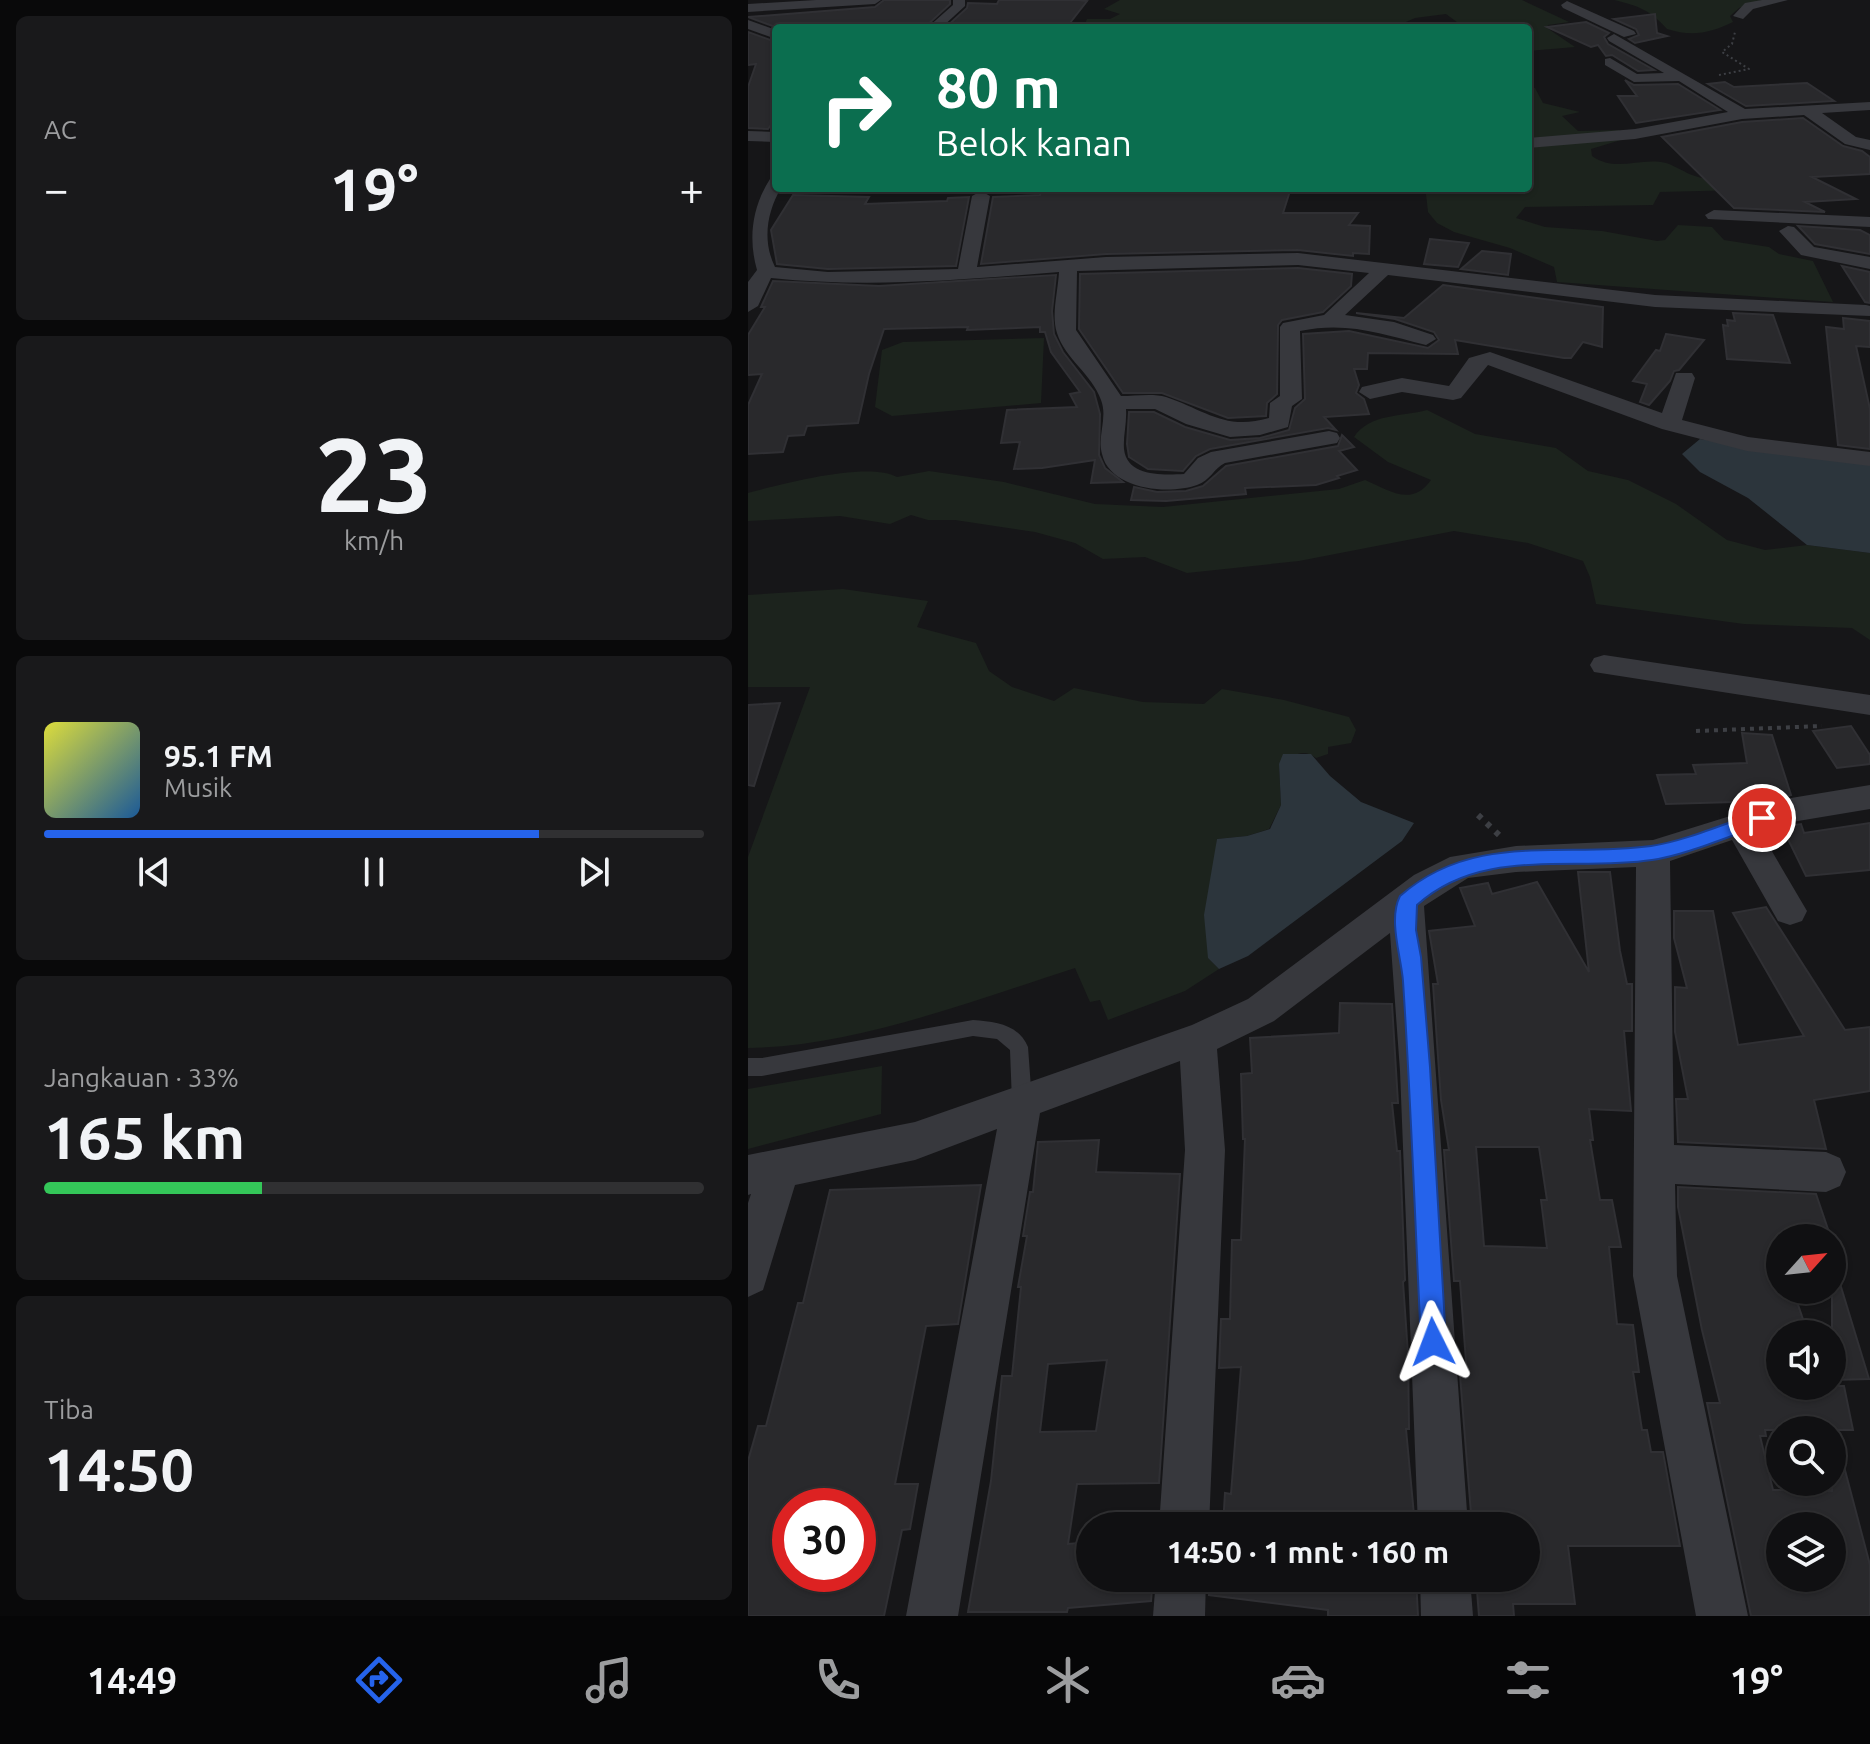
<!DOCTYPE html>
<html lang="id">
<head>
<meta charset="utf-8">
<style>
  body { margin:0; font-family:Ubuntu,sans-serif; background:#19191b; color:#f1f3f6; height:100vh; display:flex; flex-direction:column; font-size:30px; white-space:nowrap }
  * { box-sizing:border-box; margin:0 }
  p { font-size:26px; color:#9c9d9f }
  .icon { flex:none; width:44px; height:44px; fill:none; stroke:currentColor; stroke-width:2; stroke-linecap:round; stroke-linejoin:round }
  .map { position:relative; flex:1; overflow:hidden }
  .sheet { display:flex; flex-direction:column; gap:16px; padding:16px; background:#09090a; width:748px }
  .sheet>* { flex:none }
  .guide { position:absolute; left:24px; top:24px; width:760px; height:168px; border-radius:8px; box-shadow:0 2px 6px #0004,0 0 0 2px #303032; background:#0b6e4f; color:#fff; overflow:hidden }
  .needle { width:52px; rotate:63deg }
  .controls { position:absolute; left:1018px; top:1224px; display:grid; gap:16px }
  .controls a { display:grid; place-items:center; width:80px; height:80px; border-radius:50%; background:#101012; box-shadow:0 2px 6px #0004,0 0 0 2px #303032; font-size:40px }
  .speed { position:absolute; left:24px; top:1488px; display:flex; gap:16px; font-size:40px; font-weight:700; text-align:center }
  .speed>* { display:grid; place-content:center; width:104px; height:104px; border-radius:50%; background:#101012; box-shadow:0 2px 6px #0004,0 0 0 2px #303032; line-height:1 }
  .speed .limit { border:12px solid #d22; background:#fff; color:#111 }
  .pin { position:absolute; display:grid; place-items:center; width:68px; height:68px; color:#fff; margin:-34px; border:4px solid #fff; border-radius:50%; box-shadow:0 2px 8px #0007 }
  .me { position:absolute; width:88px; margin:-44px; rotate:357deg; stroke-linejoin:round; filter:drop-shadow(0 0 6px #0008) }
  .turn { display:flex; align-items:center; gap:28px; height:168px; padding:0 32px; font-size:36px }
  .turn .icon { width:104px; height:104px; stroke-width:2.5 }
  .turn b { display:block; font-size:56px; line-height:68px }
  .big { font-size:60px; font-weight:700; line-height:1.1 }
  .sheet .tile { flex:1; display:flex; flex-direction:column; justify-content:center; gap:12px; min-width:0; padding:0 28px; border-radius:12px; background:#19191b }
  .sheet .dial { align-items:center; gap:0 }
  .dial b { font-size:104px; line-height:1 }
  .song { display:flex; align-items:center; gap:24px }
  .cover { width:96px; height:96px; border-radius:12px; background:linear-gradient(135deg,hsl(60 70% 55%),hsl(210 70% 35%)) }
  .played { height:8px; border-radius:4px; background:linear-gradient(90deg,#2563eb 75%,#303032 75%) }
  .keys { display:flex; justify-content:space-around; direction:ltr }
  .heat { display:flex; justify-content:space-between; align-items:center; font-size:44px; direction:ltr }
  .charge { height:12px; border-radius:6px; background:linear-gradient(90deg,#34c759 33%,#303032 0) }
  .trip { position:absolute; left:328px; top:1512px; width:464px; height:80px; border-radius:40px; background:#101012; box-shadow:0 2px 6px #0004,0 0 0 2px #303032; font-weight:700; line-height:80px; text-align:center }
  .dock { display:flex; height:128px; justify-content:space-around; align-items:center; background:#060607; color:#9c9d9f }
  .dock .icon { width:56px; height:56px }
  .dock .active { color:#2563eb }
  .dock b { font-size:36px; color:#f1f3f6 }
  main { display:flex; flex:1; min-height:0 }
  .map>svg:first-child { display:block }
  .green { fill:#1c231d }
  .water { fill:#2c353c }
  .building { fill:#29292c; stroke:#303034; stroke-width:2; fill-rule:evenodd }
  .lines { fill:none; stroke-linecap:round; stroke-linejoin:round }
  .path-far2 { stroke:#3d3f44; stroke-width:2; stroke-dasharray:2 3; stroke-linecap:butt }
  .path-far1 { stroke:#3d3f44; stroke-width:4; stroke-dasharray:4 5; stroke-linecap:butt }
  .path { stroke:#3d3f44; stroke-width:6; stroke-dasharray:5 7; stroke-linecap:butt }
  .lane { fill:#37383d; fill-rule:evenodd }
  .street { fill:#37383d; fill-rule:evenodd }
  .route { fill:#2563eb; stroke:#184099; stroke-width:2 }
</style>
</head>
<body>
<main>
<section class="sheet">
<div class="tile"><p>AC</p>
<div class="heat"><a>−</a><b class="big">19°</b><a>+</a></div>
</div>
<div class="tile dial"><b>23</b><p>km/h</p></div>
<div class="tile">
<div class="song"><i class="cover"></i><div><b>95.1 FM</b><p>Musik</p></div></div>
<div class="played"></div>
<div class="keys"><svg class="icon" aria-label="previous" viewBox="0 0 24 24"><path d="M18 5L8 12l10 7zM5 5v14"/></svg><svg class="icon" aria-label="pause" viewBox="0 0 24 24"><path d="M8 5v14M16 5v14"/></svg><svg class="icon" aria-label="next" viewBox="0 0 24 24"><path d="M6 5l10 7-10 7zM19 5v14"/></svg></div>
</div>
<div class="tile"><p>Jangkauan · 33%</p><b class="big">165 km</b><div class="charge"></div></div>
<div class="tile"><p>Tiba</p><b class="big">14:50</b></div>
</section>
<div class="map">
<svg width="1122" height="1616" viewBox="0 0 1122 1616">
  <rect width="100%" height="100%" fill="#161618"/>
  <g class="green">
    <polygon points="372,0 774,0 821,22 800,25 799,28 827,47 780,51 780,28 717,28 698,14 667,18 649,26 613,28 335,28 339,19 362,19 372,14 356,9"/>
    <path d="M 866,0 L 1014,0 L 991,8 L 982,16 L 985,22 C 962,33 944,37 919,29 C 902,10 891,6 866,0 Z"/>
    <path d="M 780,85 L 787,88 L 795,103 L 832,112 L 814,116 L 830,131 L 871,130 L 873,140 L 843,149 L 844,156 C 868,173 891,157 918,163 C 928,166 937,173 947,176 C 969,184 968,172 993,190 L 912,192 L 905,205 L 777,207 L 768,218 L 797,227 L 854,231 L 909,241 L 917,240 L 930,225 L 964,227 L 976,240 L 1021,247 L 1031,254 L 1065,261 L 1085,302 L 809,282 L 806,267 L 762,248 L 706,232 L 689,223 L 680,212 L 678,194 L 686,188 L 780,188 Z"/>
    <polygon points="296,338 293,403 144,416 127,407 134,350 155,342"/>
    <path d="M 679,410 L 727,434 L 808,448 L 840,471 L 880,480 L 928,504 L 979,540 L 1017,550 L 1059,545 L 1122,553 L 1122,640 L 1104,628 L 996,624 L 848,604 L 842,577 L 835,561 L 780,543 L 706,531 L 551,561 L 439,573 L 397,557 L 355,559 L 327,543 L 287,532 L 207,520 L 180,520 L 163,515 L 142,524 L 92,516 L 0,521 L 0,493 C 33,484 120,461 149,477 L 181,471 L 256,482 L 347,504 L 415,507 L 591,489 L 617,480 C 642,491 664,507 683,480 L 640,462 L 606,437 C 622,413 654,417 679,410 Z"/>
    <path d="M 95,589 L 180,601 L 169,627 L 228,643 L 241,671 L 264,687 L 306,701 L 326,688 L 395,702 L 456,704 L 474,689 L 536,700 L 601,717 L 608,730 L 603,743 L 580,747 L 580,754 L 568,758 C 555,747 544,756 531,764 L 533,805 L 521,829 L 499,836 L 469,839 L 460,958 L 471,969 L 437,991 L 360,1020 L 352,1000 L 342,1002 L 327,968 C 227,1000 105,1047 0,1048 L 0,857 L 62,687 L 0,687 L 0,595 Z"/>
    <polygon points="134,1066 133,1114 0,1149 0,1089"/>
  </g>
  <g class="water">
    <polygon points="952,439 1122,465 1122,553 1059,545 1000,498 952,472 934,454"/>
    <polygon points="535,754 563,754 582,776 613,802 666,823 654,841 500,956 471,969 460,958 456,915 469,839 499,836 522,829 533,805 531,764"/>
  </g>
  <g class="building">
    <polygon points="136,0 202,0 202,4 176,28 30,28 0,17 127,7"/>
    <polygon points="251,0 330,0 339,1 318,28 197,28 219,8 220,3 249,4"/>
    <polygon points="907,14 909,33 919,36 887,43 881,39 891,35 888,29 866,19"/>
    <polygon points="838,22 861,33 856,37 860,44 906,70 890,71 864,55 858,56 850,45 843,47 799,27"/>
    <polygon points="0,32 28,42 28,118 20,129 0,128 0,87 8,64 0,65"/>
    <polygon points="877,80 886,85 930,84 972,110 888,123 870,96 889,96"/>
    <polygon points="977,82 986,87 1059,83 1086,101 998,106 960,84"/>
    <polygon points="1055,118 1095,146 1114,151 1122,157 1122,174 1064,177 1108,199 1057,202 1077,212 986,208 914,137 994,122"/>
    <polygon points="393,188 499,188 542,191 535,213 610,213 601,225 622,226 621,254 605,253 605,256 550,250 358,254 233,264 245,197 292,195 293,191"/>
    <polygon points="45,195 121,197 117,204 199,201 200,198 221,197 208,266 80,269 29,264 23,230"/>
    <polygon points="1050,226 1112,230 1122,235 1122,254 1067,244"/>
    <polygon points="682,239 721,243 710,267 676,264"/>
    <polygon points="734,251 763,254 760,275 713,269"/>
    <polygon points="1094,266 1122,272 1122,303 1117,302"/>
    <polygon points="550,268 604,274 603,286 575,312 534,320 530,325 529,394 519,403 518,416 480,418 414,393 375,393 331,329 332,274"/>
    <polygon points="308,275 304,311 306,334 315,352 346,392 352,414 351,455 357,468 375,482 343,483 347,460 294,468 266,469 272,442 253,443 259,410 329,407 322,394 332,392 303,352 297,332 292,332 292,327 219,330 220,327 136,329 121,374 110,423 59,426 56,435 40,436 35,452 0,454 0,405 14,374 0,375 0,335 17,307 13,307 25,281 131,286"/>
    <polygon points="695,285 855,307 854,347 835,342 823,358 816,358 707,340 710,354 620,353 619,369 606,369 611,385 608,393 616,399 621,414 576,417 588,430 580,428 462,449 448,456 435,471 400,469 381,457 379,444 381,412 406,412 437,427 482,440 512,438 541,430 547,408 557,399 555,334 601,331 680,348 691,340 686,332 647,319 608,313 656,318"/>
    <polygon points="985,313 1025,315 1042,363 979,359 975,325 980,326 979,320 987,321"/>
    <polygon points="1095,318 1122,321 1122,347 1108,346 1122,409 1122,449 1090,445 1078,327 1096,329"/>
    <polygon points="918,334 956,340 931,370 926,371 922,381 901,405 892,402 899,384 885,381 908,350 912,351"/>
    <polygon points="594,435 606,447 591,451 609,470 589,476 591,478 568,485 497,488 498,494 418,501 383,500 386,487 409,492 438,491 455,486 478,466 590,446"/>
    <polygon points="32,703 6,786 0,785 0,705"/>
    <polygon points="1103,726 1122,755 1122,764 1089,768 1065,731"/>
    <polygon points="994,733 1024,735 1043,795 1020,801 918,804 909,775 948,774 945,765 999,763"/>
    <polygon points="1122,823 1122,870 1058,876 1034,827 1053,824 1056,833"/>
    <path d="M 830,872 L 862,872 L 872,951 L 879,984 L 884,984 L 884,1031 L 876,1031 L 883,1111 L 841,1109 L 845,1140 L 842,1140 L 852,1200 L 864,1200 L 873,1247 L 861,1247 L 869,1324 L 885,1325 L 891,1372 L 885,1372 L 894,1430 L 899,1430 L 903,1452 L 915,1452 L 932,1546 L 820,1546 L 827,1604 L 765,1604 L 766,1616 L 731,1616 L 728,1578 L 778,1578 L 778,1526 L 724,1526 L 712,1375 L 719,1375 L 712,1281 L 706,1281 L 696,1150 L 701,1150 L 693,1100 L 685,984 L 690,984 L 681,931 L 727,926 L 712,888 L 740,883 L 744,894 L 789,882 L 841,972 ZM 728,1147 L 791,1147 L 799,1200 L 793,1200 L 799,1248 L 736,1246 Z"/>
    <polygon points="1018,907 1097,1030 1122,1027 1122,1091 1066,1100 1078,1149 930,1142 928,1099 940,1099 927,1032 927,987 939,988 926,938 926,911 965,911 990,1045 1056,1036 985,913"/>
    <polygon points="592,1003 644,1004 650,1103 644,1103 649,1151 652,1151 657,1280 655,1282 660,1354 661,1429 658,1429 667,1526 475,1526 477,1493 483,1494 493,1367 471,1368 473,1319 482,1319 484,1240 493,1240 497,1139 495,1139 493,1074 504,1073 502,1038 591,1033"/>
    <path d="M 351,1140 L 348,1172 L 432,1174 L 411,1483 L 329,1484 L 320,1544 L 342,1542 L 342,1578 L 405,1578 L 403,1601 L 320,1608 L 319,1612 L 220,1612 L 243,1481 L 254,1376 L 264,1376 L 273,1287 L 270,1287 L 279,1236 L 275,1236 L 282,1192 L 285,1192 L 290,1142 ZM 359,1360 L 348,1431 L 292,1432 L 300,1364 Z"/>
    <path d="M 233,1185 L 210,1324 L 178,1326 L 147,1484 L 170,1484 L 162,1529 L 154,1530 L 136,1616 L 0,1616 L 0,1461 L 10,1426 L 18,1426 L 50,1303 L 55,1303 L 82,1190 ZM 42,1506 L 110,1506 L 110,1574 L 42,1574 Z"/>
    <path d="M 930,1187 L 1068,1194 L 1083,1238 L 1032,1238 L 1032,1290 L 1045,1290 L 1060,1334 L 1032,1334 L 1032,1386 L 1096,1386 L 1105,1430 L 1017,1430 L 1018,1436 L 1012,1436 L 1025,1490 L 1084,1491 L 1084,1456 L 1093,1455 L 1122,1565 L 1122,1616 L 1003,1616 L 959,1403 L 972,1403 L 954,1330 L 930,1207 ZM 1032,1526 L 1084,1526 L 1084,1578 L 1032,1578 Z"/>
    <polygon points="1090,1277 1121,1379 1084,1380 1084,1278"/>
    <polygon points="461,1578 668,1578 670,1616 580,1616 580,1610 461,1595"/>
  </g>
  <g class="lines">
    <polyline class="path-far2" points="971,75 1001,69 974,52 984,44 987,32"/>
    <polyline class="path-far1" points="948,731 1074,726"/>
    <polyline class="path" points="730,815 751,835"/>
    <path class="lane" d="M 225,1020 C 248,1022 270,1024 280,1047 L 284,1102 L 281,1108 L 274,1111 L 267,1108 L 264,1102 L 262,1050 L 249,1039 L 225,1036 L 14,1076 L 0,1076 L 0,1058 L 14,1058 Z"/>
    <g class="street">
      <polygon points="68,0 133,0 127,4 0,12 0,4"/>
      <polygon points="205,0 217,0 217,6 193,28 179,28 205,5"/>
      <polygon points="1014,0 1040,0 1005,9 995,19 985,16 997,3"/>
      <polygon points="819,1 886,31 888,34 876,37 815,8 813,5"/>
      <polygon points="0,20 28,30 28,39 0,29"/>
      <polygon points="866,34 997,109 1122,102 1122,110 1074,113 1108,137 1122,140 1122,150 1097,144 1056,115 994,119 887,139 780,148 780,138 887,129 980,112 931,81 886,82 857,65 857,59 862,58 889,74 916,73 861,41 859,38"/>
      <polygon points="0,131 28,132 28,142 0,141"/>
      <path d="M 28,178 L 28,188 L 33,188 C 19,212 14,241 27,267 L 80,272 L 210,269 L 224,196 L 233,191 L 242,196 L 229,267 L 358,257 L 550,253 L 907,295 L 1118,305 L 1122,306 L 1122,316 L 907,307 L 640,275 L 597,315 L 646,322 L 685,335 L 688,339 L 678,345 C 634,334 599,321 552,331 L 554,399 L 544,406 L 540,427 L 512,435 L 482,437 L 438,424 L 407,409 L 378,409 C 379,423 375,436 376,449 C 379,477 415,475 436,474 L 450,458 L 463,452 L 581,431 L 589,433 L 592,438 L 589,443 L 477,463 C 466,468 462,481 449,485 C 421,495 362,490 354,454 C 349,436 360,418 353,400 C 344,374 317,359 309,333 C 303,315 310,292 311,272 C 215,280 119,288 23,278 L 10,306 L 0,312 L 0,282 L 9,270 C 0,239 4,207 22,179 ZM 550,265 L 621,273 L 576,315 L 535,323 L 532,327 L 532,396 L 522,403 L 521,418 C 477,431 457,410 418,397 C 405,393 387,396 373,396 L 328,330 L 329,271 Z"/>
      <polygon points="966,210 1122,217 1122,227 960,219 957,215"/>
      <polygon points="1040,226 1046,227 1066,247 1122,257 1122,269 1053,255 1031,231"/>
      <polygon points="742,352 914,413 928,373 944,373 947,378 934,420 1000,437 1122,452 1122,466 999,451 914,429 740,365 713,398 705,400 654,392 622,399 611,392 614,387 654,378 701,386 721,358"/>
      <polygon points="856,655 1122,695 1122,715 846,672 842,665 846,658"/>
      <polygon points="1122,785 1122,809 1038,823 1012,831 1059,911 1054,921 1042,925 1030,921 984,840 922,861 926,1145 1078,1152 1092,1158 1098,1172 1092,1186 1078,1192 927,1184 929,1276 1000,1616 948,1616 885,1276 888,867 768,872 720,878 676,906 720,1526 670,1526 652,1071 642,933 526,1021 469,1049 477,1150 461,1526 411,1526 437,1150 432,1061 292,1113 210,1616 158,1616 249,1129 167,1160 47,1185 15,1290 0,1297 0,1203 3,1194 0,1195 0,1155 167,1122 444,1025 500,999 666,875 702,857 768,846 905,840 1037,799"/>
      <polygon points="408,1578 458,1578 457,1616 405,1616"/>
      <polygon points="672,1578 722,1578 725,1616 673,1616"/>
    </g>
  </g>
  <path class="route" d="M 1014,811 L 1024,818 L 1021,823 C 986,834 939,855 904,860 C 824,872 734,846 669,905 L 668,930 L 673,957 L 682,1067 L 698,1342 L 694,1351 L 685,1355 L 676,1351 L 673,1342 C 667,1222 663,1101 655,981 C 653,956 640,919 652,896 C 726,831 814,858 903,846 C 938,841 980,822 1014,811 Z"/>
</svg>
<div class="controls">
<a><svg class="needle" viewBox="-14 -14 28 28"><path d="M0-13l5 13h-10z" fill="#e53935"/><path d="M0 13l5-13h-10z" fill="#9c9d9f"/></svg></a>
<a><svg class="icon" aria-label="sound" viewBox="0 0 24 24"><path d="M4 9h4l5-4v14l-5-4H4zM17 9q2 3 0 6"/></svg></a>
<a><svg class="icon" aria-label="search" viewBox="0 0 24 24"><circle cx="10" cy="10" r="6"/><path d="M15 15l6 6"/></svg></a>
<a><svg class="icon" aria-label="layers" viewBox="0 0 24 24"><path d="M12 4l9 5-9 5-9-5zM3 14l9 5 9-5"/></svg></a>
</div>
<div class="speed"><div class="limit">30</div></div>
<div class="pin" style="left:1014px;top:818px;background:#d93025"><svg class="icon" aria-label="arrive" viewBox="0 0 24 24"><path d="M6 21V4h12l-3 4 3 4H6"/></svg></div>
<svg class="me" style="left:685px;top:1342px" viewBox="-20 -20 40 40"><path d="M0-17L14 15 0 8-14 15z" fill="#2563eb" stroke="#fff" stroke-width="4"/></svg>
<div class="trip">14:50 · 1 mnt · 160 m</div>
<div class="guide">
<div class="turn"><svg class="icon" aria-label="right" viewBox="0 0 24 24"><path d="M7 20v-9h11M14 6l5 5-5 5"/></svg><div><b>80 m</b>Belok kanan</div></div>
</div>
</div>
</main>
<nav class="dock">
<b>14:49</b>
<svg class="icon active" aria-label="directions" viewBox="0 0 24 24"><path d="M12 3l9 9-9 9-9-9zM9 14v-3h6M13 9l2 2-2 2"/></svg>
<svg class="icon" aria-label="music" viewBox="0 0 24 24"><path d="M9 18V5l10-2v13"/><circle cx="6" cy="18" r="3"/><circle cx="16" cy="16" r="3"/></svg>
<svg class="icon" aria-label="phone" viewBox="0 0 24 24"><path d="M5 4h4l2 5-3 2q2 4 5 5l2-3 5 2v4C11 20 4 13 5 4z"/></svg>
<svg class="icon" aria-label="climate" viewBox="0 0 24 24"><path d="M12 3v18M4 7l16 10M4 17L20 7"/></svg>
<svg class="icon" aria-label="car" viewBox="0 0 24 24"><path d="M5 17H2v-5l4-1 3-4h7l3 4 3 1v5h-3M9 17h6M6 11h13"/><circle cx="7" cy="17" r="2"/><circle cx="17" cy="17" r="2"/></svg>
<svg class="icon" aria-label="filters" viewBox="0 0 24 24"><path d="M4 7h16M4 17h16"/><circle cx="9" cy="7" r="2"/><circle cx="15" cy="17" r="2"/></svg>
<b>19°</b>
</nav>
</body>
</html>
